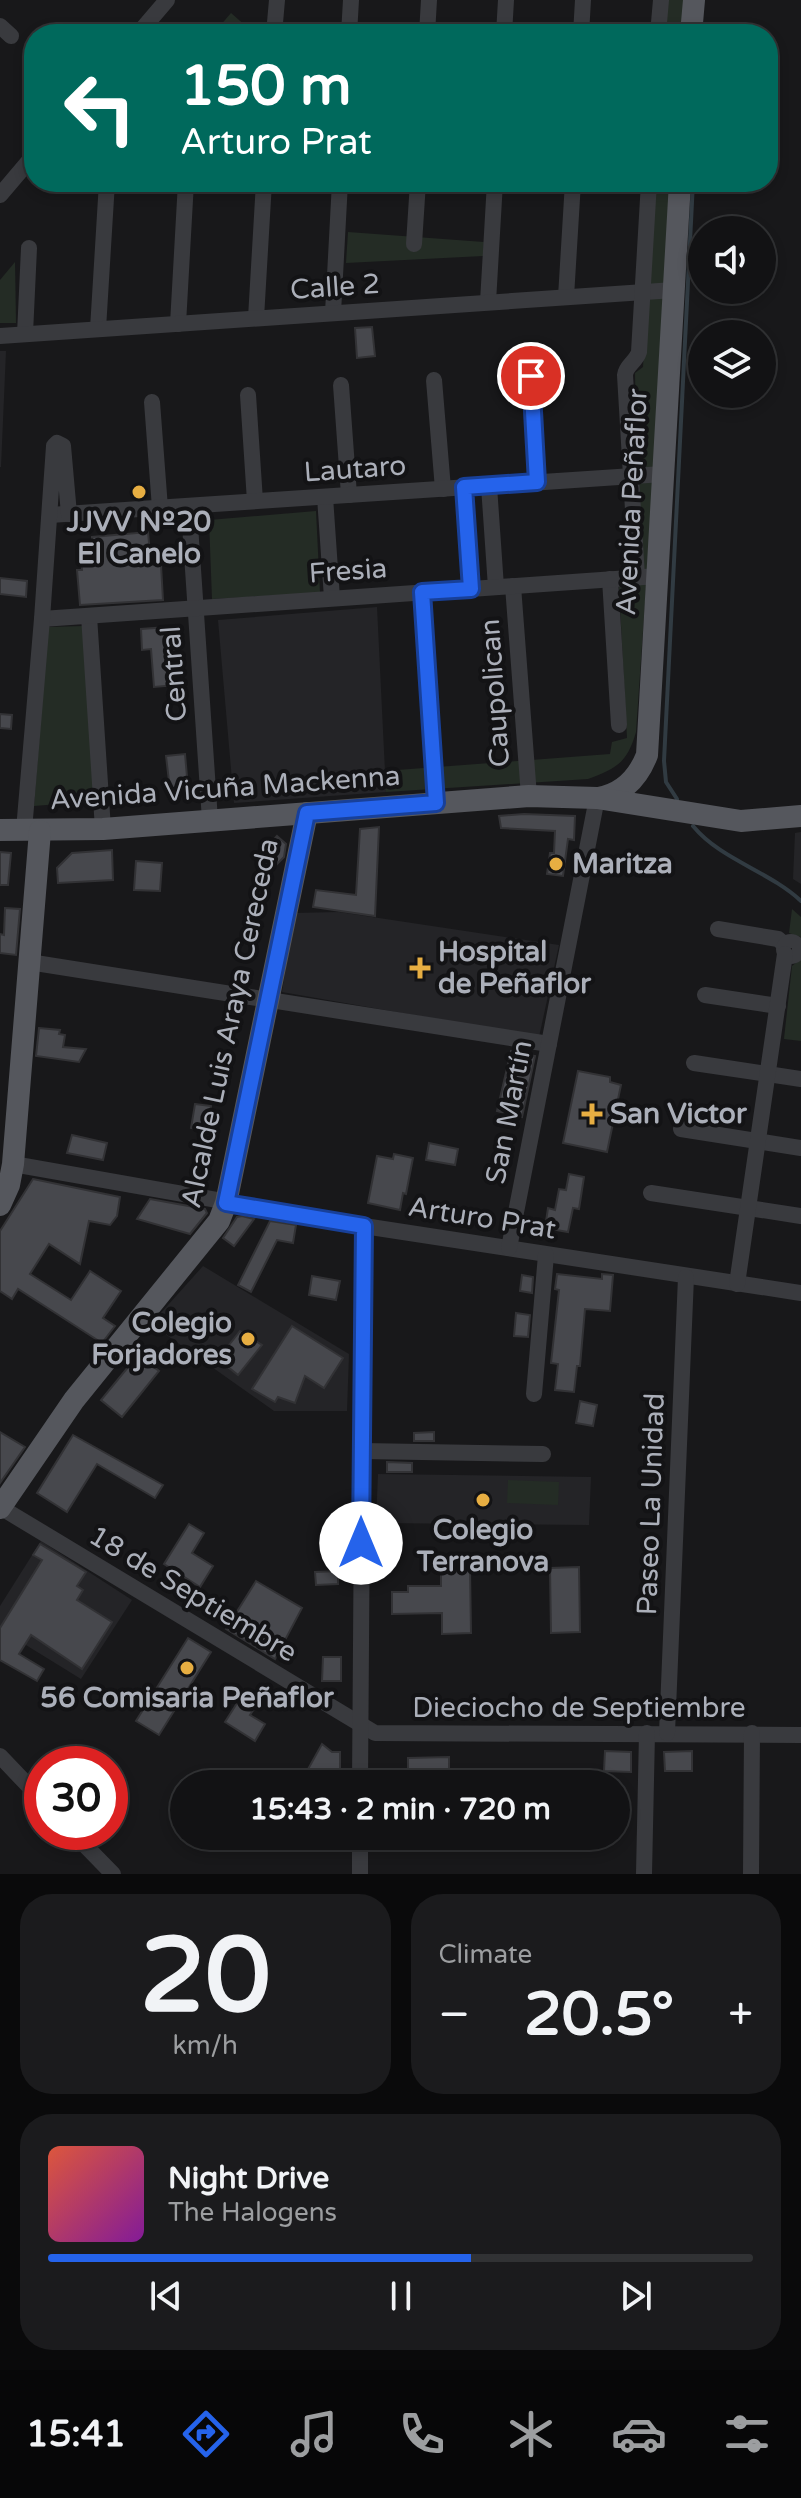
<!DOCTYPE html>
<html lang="en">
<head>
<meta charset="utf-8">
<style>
  body { margin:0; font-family:"Varela Round",sans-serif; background:#1b1b1d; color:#f1f3f6; height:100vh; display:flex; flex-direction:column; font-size:30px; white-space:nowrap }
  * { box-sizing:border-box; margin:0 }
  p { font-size:26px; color:#9c9ea0 }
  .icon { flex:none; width:44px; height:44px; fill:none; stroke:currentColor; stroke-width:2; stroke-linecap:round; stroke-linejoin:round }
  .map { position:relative; height:1874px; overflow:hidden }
  .details { display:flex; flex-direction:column; gap:20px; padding:20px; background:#0a0a0b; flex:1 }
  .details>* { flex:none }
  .guide { position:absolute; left:24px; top:24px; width:754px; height:168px; border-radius:32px; box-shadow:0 4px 12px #0003,0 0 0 2px #313234; background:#00695c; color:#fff; overflow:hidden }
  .tools { position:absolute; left:688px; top:216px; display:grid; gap:16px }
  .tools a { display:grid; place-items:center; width:88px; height:88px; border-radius:50%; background:#121214; box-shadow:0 4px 12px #0003,0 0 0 2px #313234; font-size:40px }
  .speed { position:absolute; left:24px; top:1746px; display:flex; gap:16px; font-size:40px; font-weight:700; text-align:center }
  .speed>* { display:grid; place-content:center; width:104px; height:104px; border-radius:50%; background:#121214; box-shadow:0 4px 12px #0003,0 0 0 2px #313234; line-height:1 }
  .speed .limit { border:12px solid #d22; background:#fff; color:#111 }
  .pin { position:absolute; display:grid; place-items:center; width:68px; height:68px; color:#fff; margin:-34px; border:4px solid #fff; border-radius:50%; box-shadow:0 2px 8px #0007 }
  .me { position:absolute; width:88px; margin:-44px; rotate:0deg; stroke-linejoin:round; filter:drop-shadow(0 0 6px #0008) }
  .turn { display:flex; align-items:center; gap:28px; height:168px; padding:0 24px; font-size:36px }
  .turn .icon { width:104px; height:104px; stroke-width:2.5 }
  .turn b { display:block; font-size:56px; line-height:68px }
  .big { font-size:60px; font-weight:700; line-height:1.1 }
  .details .tile { flex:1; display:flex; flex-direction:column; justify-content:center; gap:12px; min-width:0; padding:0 28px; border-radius:32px; background:#1b1b1d }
  .details .dial { align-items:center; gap:0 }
  .dial b { font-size:104px; line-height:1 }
  .song { display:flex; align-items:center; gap:24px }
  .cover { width:96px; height:96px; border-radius:12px; background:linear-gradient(135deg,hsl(10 70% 55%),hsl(290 70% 35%)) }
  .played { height:8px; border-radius:4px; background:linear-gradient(90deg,#2563eb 60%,#313234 60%) }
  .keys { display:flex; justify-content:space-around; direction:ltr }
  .heat { display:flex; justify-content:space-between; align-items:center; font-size:44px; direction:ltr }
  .details .tiles { flex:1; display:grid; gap:20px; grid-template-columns:1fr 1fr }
  .tile:last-child { grid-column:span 2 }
  .trip { position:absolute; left:170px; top:1770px; width:460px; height:80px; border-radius:40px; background:#121214; box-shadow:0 4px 12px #0003,0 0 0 2px #313234; font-weight:700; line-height:80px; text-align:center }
  .tabs { display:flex; height:128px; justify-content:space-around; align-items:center; background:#070708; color:#9c9ea0 }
  .tabs .icon { width:56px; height:56px }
  .tabs .on { color:#2563eb }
  .tabs b { font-size:36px; color:#f1f3f6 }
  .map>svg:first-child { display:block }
  .built { fill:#242427 }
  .green { fill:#242c25 }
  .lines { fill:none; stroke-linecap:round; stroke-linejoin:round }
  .stream { stroke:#313b42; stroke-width:4 }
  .building { fill:#47484d; stroke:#323235; stroke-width:2 }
  .minor { stroke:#393a3e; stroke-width:16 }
  .major { stroke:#55575d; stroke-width:22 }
  .route-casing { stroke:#184099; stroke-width:20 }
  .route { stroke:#2563eb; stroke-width:14 }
  .poi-dot { fill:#e7ae42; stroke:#131315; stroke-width:3 }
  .labels { text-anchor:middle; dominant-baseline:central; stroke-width:8; stroke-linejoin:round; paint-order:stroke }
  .street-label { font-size:28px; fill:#abafb9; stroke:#131315 }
  .poi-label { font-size:28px; font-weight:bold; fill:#abafb9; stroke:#131315 }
</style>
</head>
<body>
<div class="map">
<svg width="801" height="1874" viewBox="0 0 801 1874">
  <rect width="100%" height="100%" fill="#18181a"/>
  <g class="built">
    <polygon points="0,351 6,351 1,467 0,467"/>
    <polygon points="377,607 386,792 234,803 218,620"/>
    <polygon points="801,832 801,884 793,879 795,833"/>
    <polygon points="339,912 559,945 539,1037 282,992 294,913"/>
    <polygon points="203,1266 349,1354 347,1411 274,1411 151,1324"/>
    <polygon points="378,1474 591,1477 589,1525 376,1523"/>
    <polygon points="41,1541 132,1600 81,1679 0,1629 0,1606"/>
  </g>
  <g class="green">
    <polygon points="664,0 686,0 684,34 662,34"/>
    <polygon points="231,13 255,34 213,34"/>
    <path d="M 654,182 L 674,182 L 636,732 C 627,763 617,768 588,779 L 386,792 L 384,771 L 610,754 L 612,742 L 627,738 L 619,587 L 639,585 L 635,373 L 643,367 Z"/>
    <polygon points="348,232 484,242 483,256 346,263"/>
    <polygon points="15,262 16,323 0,323 0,280"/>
    <polygon points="316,511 320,593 212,599 209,520"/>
    <polygon points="84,626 96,801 34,806 48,627"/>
    <polygon points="792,909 801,917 801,937 789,933"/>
    <polygon points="801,959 801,1041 784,1039 792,966"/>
    <polygon points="508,1480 559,1482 558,1505 507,1503"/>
  </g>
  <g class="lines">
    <g class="stream">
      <polyline points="677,799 666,782 664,761 693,182"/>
      <path d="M 693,826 C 721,860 769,871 801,901"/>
    </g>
  </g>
  <g class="building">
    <polygon points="372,327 375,356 357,358 355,328"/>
    <polygon points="148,532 151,565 161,565 163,600 80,605 77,570 82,570 81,559 93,558 92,537"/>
    <polygon points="0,578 27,581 26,597 0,594"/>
    <polygon points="168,627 176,627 178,651 173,651 176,685 154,687 151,649 142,650 141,629"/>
    <polygon points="0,714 12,715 11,729 0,728"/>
    <polygon points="185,754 188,788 170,790 166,756"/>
    <polygon points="524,814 575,816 574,840 568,839 563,876 547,874 550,853 554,853 555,831 501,828 499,816"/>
    <polygon points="379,827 375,916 313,907 316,890 356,895 360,829"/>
    <polygon points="277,836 286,844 284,857 273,868 259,855"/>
    <polygon points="112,850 113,880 58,883 57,868 72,853"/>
    <polygon points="0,852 11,853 8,885 0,885"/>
    <polygon points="136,861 162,863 160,891 134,890"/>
    <polygon points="5,908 20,909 16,955 0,953 0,934 4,935"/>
    <polygon points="39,1028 60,1030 59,1034 65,1035 63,1047 86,1049 79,1062 36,1056"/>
    <polygon points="511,1051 535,1056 522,1117 497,1111"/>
    <polygon points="578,1071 610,1077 610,1082 621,1085 607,1152 563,1143"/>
    <polygon points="195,1104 211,1106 207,1131 191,1128"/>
    <polygon points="72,1135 107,1143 103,1160 67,1153"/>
    <polygon points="429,1143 458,1149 455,1165 426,1160"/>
    <polygon points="394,1154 413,1158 406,1194 403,1193 400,1210 368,1203 377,1156 393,1159"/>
    <polygon points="569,1174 584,1177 579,1209 573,1208 568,1232 545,1228 548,1208 555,1210 559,1189 566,1190"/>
    <polygon points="33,1179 120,1197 117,1216 110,1225 89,1221 80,1264 49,1244 30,1274 71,1300 90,1271 121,1291 103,1318 115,1326 102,1343 18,1289 12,1299 0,1291 0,1231"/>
    <polygon points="150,1199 205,1209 207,1213 190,1234 137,1219"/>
    <polygon points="242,1216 254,1219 234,1246 223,1238 237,1217"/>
    <polygon points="270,1221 296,1225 293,1243 277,1240 251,1292 238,1285"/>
    <polygon points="557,1274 602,1279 602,1274 613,1275 610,1311 585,1309 580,1366 577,1366 574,1392 555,1390 558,1364 551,1363 559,1290 555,1289"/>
    <polygon points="522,1275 533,1277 532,1293 520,1291"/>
    <polygon points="312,1276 340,1281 336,1300 309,1295"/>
    <polygon points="516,1313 530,1315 528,1337 514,1336"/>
    <polygon points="292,1326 343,1358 324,1388 305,1376 295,1403 278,1397 275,1402 252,1389"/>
    <polygon points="240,1331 262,1345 238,1375 218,1359"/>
    <polygon points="138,1355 159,1371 122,1417 101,1400"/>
    <polygon points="580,1401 597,1405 593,1426 576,1423"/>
    <polygon points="0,1432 25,1447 0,1483"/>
    <polygon points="434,1432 434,1441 414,1441 414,1433"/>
    <polygon points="73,1435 163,1485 155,1498 97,1464 67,1512 37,1493"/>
    <polygon points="387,1462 412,1463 412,1472 387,1472"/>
    <polygon points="189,1524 204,1533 192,1553 213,1566 200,1587 164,1564"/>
    <polygon points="40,1544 86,1572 77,1586 83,1590 77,1600 112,1622 82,1669 31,1635 19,1654 44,1669 37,1681 0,1660 0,1628 42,1560 33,1555"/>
    <polygon points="579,1567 580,1632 551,1633 550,1568"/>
    <polygon points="441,1569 470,1569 471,1633 442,1634 442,1613 392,1614 392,1592 408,1592 408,1586 441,1586"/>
    <polygon points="338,1571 338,1584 316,1585 315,1572"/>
    <polygon points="256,1581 302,1608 275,1659 226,1629"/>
    <polygon points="188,1638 211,1652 159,1735 136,1721"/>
    <polygon points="323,1657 341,1657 341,1681 322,1681"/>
    <polygon points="239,1700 254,1709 250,1715 265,1724 255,1741 225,1722"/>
    <polygon points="322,1744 332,1752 340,1752 340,1780 302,1780"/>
    <polygon points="605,1751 631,1752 631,1772 604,1771"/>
    <polygon points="692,1751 692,1771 665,1771 664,1752"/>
    <polygon points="449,1757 449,1772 456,1772 456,1784 408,1784 408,1758"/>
  </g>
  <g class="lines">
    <g class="minor">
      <polyline points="0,26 11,36"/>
      <polyline points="138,34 167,0"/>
      <polyline points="274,34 277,0"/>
      <polyline points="349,34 351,0"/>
      <polyline points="427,34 429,0"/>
      <polyline points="504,34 506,0"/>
      <polyline points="581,34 583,0"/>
      <polyline points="658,34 661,0"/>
      <polyline points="0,195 34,155"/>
      <polyline points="414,244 418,182"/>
      <polyline points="566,297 573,182"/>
      <polyline points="488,302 495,182"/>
      <polyline points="333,313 340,182"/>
      <polyline points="256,318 264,182"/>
      <polyline points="178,324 186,182"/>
      <polyline points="98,329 107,182"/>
      <polyline points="25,334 29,248"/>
      <polyline points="0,336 674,290"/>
      <polyline points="531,376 537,482"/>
      <polyline points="434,380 443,489"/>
      <polyline points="341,385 349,495"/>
      <polyline points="248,395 255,501"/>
      <polyline points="152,402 160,508"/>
      <polyline points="489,486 496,587"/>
      <polyline points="464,487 471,589"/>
      <polyline points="325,497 332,598"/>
      <polyline points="50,515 663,474"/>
      <polyline points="190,525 210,820"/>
      <path d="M 637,577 L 625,375 C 626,365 636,362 639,352 L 649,182"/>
      <polyline points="610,579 619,725"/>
      <polyline points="513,586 529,796"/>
      <polyline points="422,592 436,803"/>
      <polyline points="89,616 103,829"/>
      <polyline points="42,619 658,576"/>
      <polyline points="24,830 42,619 54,446 57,443 63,446 69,514"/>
      <polyline points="718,929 778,939 784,944"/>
      <circle cx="791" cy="949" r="7"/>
      <polyline points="29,962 549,1044"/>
      <polyline points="705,995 778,1006"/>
      <polyline points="694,1063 801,1079"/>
      <polyline points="681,1129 801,1148"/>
      <polyline points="13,1164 364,1226 801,1293"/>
      <polyline points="651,1193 801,1216"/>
      <polyline points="509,1248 597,798"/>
      <polyline points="737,1284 785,954"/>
      <polyline points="534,1394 546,1255"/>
      <polyline points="362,1451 543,1454"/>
      <polyline points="0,1507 375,1733 801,1735"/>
      <polyline points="667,1733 686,1277"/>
      <polyline points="0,1756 42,1800"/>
      <polyline points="360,1784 364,1226"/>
      <polyline points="72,1832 113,1874"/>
      <polyline points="360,1836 360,1874"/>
      <polyline points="644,1874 647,1733"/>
      <polyline points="751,1874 752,1733"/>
    </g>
    <g class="major">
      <polyline points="691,34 694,0"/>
      <path d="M 598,798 C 623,794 638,778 647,755 L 680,182"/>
      <polyline points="0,830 103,829 529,796 597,798 741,821 801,816"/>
      <polyline points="0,1205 9,1185 13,1164 40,831"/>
      <polyline points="0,1508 74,1400 219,1221 226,1203 307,813"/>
    </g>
  </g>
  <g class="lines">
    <defs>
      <polyline id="route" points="361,1543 364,1226 226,1203 307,813 436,803 422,592 471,589 464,487 537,482 531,376"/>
    </defs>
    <use href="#route" class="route-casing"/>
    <use href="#route" class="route"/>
  </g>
  <g class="poi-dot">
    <circle cx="139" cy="492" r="8"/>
    <circle cx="556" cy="864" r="8"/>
    <path d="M416 956h8v8h8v8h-8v8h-8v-8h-8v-8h8z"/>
    <path d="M588 1102h8v8h8v8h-8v8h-8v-8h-8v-8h8z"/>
    <circle cx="248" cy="1339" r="8"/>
    <circle cx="483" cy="1500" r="8"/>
    <circle cx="187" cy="1668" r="8"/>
  </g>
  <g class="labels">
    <g class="street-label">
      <text transform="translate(335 287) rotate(-4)">Calle 2</text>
      <text transform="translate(355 469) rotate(-4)">Lautaro</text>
      <text transform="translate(632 502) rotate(-87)">Avenida Peñaflor</text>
      <text transform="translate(348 571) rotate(-4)">Fresia</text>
      <text transform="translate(174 674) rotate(-94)">Central</text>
      <text transform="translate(495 693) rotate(-94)">Caupolican</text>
      <text transform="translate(225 788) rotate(-4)">Avenida Vicuña Mackenna</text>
      <text transform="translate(230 1023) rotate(-78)">Alcalde Luis Araya Cereceda</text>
      <text transform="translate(509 1112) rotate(-79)">San Martín</text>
      <text transform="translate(482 1218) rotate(9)">Arturo Prat</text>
      <text transform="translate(651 1504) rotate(-88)">Paseo La Unidad</text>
      <text transform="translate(193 1594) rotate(31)">18 de Septiembre</text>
      <text x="579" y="1708">Dieciocho de Septiembre</text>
    </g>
    <g class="poi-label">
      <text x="139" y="522">JJVV Nº20<tspan x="139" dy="32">El Canelo</tspan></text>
      <text x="572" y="864" text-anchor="start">Maritza</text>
      <text x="438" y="952" text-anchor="start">Hospital<tspan x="438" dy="32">de Peñaflor</tspan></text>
      <text x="610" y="1114" text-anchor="start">San Victor</text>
      <text x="232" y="1323" text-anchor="end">Colegio<tspan x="232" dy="32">Forjadores</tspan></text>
      <text x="483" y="1530">Colegio<tspan x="483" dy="32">Terranova</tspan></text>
      <text x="187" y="1698">56 Comisaria Peñaflor</text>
    </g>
  </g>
</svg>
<div class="tools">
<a><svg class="icon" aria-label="sound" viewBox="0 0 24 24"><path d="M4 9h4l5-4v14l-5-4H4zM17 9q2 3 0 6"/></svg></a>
<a><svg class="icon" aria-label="layers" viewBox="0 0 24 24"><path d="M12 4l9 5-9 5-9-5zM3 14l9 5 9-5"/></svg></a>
</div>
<div class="speed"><div class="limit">30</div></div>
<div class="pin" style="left:531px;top:376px;background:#d93025"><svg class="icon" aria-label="arrive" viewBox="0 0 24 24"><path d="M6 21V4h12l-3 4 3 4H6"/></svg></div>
<svg class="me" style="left:361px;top:1543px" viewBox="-20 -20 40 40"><circle r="19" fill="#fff"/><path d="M0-13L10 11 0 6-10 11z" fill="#2563eb"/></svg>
<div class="trip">15:43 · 2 min · 720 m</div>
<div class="guide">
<div class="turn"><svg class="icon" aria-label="left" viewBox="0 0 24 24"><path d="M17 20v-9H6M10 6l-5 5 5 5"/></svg><div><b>150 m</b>Arturo Prat</div></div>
</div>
</div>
<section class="details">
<div class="tiles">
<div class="tile dial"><b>20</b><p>km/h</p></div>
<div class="tile"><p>Climate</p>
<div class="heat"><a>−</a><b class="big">20.5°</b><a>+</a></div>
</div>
<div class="tile">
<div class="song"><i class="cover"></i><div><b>Night Drive</b><p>The Halogens</p></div></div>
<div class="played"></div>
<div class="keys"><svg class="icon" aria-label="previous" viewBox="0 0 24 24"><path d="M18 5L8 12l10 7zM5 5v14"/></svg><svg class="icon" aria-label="pause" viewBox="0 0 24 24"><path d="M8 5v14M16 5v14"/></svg><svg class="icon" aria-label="next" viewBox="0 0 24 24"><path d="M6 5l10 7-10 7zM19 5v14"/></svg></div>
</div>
</div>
</section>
<nav class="tabs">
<b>15:41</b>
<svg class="icon on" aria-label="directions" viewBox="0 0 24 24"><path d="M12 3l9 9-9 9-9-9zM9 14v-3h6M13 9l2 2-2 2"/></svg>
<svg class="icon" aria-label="music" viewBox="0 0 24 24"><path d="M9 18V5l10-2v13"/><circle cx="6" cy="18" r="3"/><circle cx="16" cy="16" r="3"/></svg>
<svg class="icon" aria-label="phone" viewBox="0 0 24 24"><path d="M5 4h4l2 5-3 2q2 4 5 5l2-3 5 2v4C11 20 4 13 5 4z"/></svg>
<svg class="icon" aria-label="climate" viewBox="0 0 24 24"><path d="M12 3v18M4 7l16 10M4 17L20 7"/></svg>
<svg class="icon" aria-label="car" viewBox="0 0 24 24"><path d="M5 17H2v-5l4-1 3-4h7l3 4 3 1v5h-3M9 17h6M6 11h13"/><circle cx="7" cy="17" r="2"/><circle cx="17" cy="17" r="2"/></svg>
<svg class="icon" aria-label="filters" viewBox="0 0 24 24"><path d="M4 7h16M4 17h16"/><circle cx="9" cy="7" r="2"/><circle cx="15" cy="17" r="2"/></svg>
</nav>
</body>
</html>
